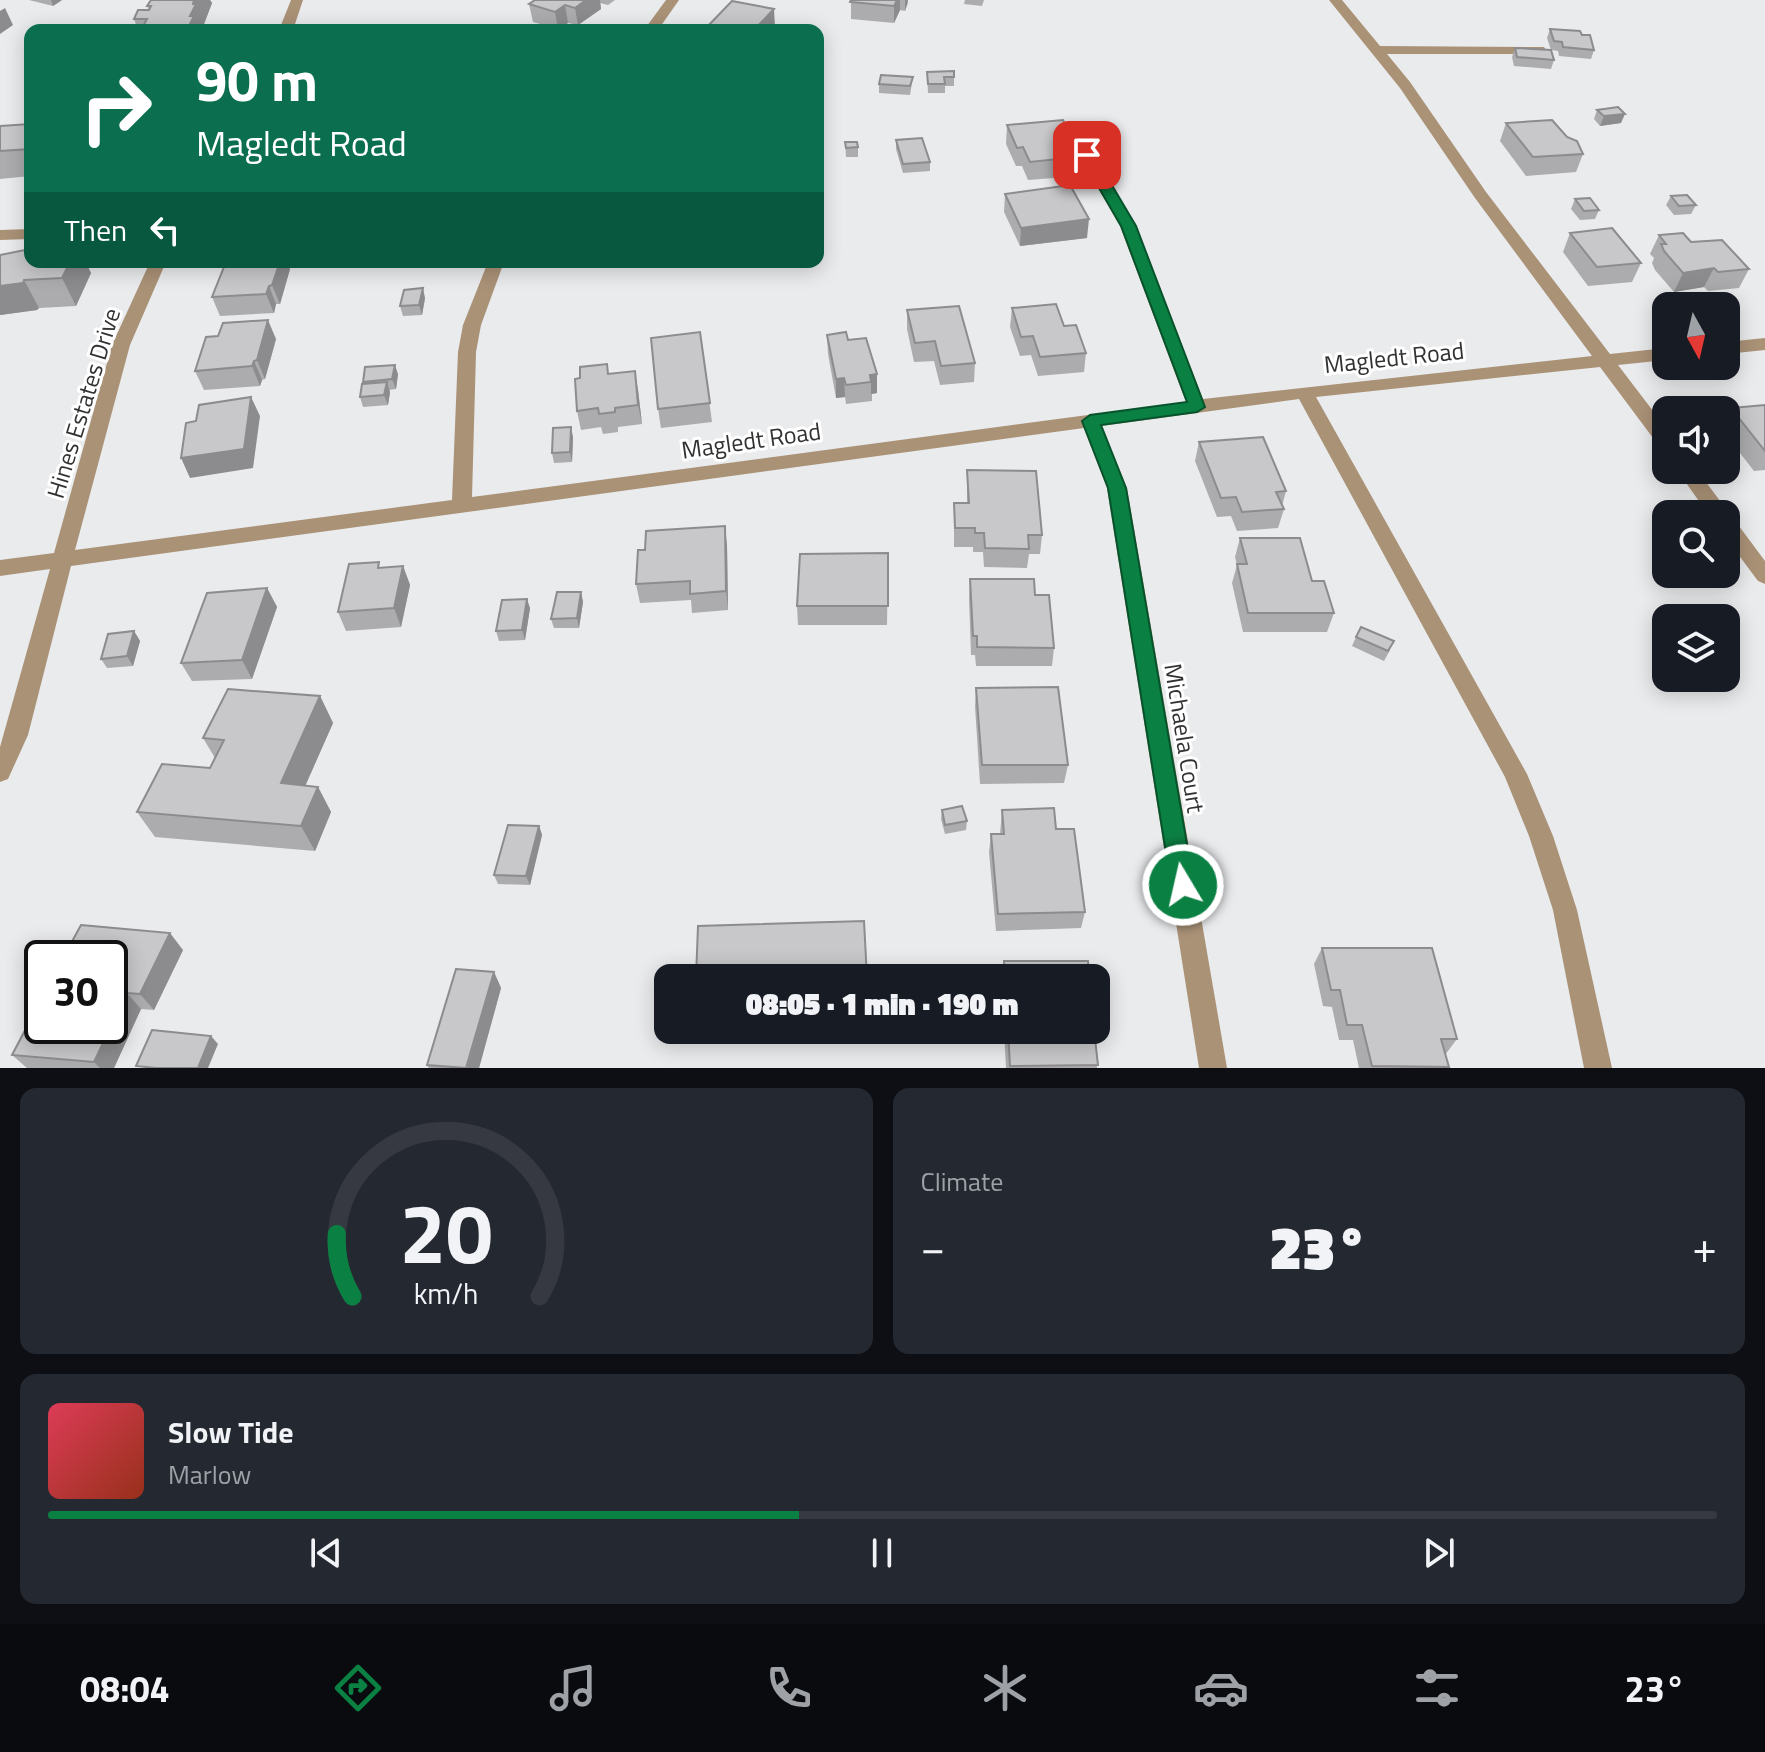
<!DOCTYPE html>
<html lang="en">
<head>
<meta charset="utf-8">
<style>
  body { margin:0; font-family:"Titillium Web",sans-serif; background:#242831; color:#f1f3f6; height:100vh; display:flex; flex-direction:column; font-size:30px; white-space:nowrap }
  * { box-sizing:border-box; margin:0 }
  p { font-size:26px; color:#9ea1a6 }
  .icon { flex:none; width:44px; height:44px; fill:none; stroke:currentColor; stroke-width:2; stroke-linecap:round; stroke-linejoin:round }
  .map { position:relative; height:1068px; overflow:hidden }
  .panel { display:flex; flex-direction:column; gap:20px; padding:20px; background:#0d0f14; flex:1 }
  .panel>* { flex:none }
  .banner { position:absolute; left:24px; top:24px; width:800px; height:244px; border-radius:16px; box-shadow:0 4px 20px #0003; background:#0b6e4f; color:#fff; overflow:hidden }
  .needle { width:52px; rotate:172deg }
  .controls { position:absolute; left:1652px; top:292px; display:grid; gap:16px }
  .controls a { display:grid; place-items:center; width:88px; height:88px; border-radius:16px; background:#171b24; box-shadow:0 4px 20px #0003; font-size:40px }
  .speed { position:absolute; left:24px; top:940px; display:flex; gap:16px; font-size:40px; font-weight:700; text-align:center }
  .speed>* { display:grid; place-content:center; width:104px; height:104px; border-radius:50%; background:#171b24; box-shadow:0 4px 20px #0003; line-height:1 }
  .speed .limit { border:4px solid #111; border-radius:12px; background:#fff; color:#111 }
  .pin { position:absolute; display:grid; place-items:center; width:68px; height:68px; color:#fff; margin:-34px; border-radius:16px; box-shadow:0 4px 12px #0006 }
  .me { position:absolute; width:88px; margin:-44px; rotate:351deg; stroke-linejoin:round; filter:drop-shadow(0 0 6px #0008) }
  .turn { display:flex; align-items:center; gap:28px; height:168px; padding:0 40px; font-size:36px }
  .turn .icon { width:104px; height:104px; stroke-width:2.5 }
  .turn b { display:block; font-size:56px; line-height:68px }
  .then { display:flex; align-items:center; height:76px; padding:0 40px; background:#0003; gap:16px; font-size:30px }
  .big { font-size:60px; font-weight:800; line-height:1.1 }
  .panel .card { flex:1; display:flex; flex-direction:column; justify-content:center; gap:12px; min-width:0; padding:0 28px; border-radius:16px; background:#242831 }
  .panel .dial { align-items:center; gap:0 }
  .dial svg { height:208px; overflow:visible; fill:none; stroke:#363941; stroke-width:7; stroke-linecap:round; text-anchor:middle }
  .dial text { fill:#f1f3f6; stroke:none }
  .song { display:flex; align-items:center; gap:24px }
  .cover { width:96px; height:96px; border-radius:12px; background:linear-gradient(135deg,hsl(350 70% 55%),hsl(10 70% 35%)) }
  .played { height:8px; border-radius:4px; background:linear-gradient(90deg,#0b8043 45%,#363941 45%) }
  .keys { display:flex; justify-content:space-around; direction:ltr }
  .heat { display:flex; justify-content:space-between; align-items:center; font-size:44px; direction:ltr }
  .panel .tiles { flex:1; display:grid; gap:20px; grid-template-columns:1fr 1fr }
  .card:last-child { grid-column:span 2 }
  .trip { position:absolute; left:654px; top:964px; width:456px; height:80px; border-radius:16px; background:#171b24; box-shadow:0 4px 20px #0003; font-weight:800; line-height:80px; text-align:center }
  .tabs { display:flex; height:128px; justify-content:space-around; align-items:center; background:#090b0e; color:#9ea1a6 }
  .tabs .icon { width:56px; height:56px }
  .tabs .active { color:#0b8043 }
  .tabs b { font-size:36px; color:#f1f3f6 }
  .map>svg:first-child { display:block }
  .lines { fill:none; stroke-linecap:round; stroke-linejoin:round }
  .minor { fill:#aa9277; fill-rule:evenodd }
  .wall { fill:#acabae }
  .shaded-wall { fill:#8c8b8d }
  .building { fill:#c8c7ca; stroke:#8c8b8d; stroke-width:2 }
  .route { fill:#0b8043; stroke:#07532c; stroke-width:2 }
  .labels { text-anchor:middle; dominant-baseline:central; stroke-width:6; stroke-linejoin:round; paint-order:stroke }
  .street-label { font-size:24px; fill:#323233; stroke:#fff }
</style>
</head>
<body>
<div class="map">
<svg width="1765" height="1068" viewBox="0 0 1765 1068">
  <rect width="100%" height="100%" fill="#eaebed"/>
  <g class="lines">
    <g class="minor">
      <polygon points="291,0 303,0 293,30 279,30"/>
      <polygon points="666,0 679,0 658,30 644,30"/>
      <polygon points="1329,0 1342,0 1380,46 1544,47 1546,50 1539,54 1387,54 1410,82 1486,192 1610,354 1666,348 1666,360 1618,365 1666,428 1666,447 1659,446 1600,367 1316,397 1527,774 1553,836 1577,910 1612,1068 1584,1068 1553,910 1529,836 1505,777 1299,399 1101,426 1127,488 1227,1068 1199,1068 1107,488 1084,428 71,566 28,735 8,779 0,782 0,747 50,569 0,576 0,560 54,553 112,345 150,262 166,262 130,345 75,550 452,500 458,352 463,325 488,262 504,262 481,325 476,352 472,497 1186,402 1120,226 1079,155 1087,150 1095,155 1136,226 1203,399 1592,356 1475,198 1400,88"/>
      <polygon points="30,229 30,239 0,240 0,230"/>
      <polygon points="1765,338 1765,350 1726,354 1726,342"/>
      <polygon points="1677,470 1697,470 1726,509 1728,516 1733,518 1765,561 1765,584 1758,581 1726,538 1726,514 1708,514"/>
    </g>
  </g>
  <g class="wall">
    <polygon points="29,0 62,0 53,6"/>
    <polygon points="151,0 210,0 212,3 204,24 205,30 138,30 134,19 149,10 147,6"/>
    <polygon points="535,0 615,0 608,5 600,3 601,9 578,25 568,23 558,29 533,22 529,4"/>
    <polygon points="851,0 908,0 908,3 905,11 900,10 894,23 851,19"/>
    <polygon points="965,0 984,0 982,6 964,4"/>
    <polygon points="1550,29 1582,35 1594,50 1591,59 1559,56 1558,51 1551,50 1547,38"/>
    <polygon points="1515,48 1554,60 1551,69 1514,66 1512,57"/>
    <polygon points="927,72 954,77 954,86 945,86 945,93 928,93"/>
    <polygon points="913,77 910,95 879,93 879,84"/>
    <polygon points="1597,110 1621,123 1600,126 1594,119"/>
    <polygon points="1506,123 1567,137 1583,154 1576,172 1526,176 1500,141"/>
    <polygon points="30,124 30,176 0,179 0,126"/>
    <polygon points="1007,125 1073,142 1071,160 1068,160 1066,177 1028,180 1022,166 1016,166 1006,144"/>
    <polygon points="896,140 930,162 930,171 903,173 896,149"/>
    <polygon points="845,142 858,147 858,157 846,157"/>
    <polygon points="1005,194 1087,238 1020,246 1004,212"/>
    <polygon points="1671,196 1696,205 1691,214 1674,215 1666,205"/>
    <polygon points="1575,199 1599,210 1595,219 1580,220 1571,209"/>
    <polygon points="1570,233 1641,263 1632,282 1588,286 1563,252"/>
    <polygon points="1659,235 1691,242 1749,269 1739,288 1708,291 1704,287 1674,292 1655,270 1652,263 1654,258 1650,254"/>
    <polygon points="0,255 91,273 76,306 39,308 37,310 0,315"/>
    <polygon points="237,262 288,262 290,269 280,304 276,304 274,313 220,316 212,297 236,266"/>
    <polygon points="425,298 422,315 403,316 400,306"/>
    <polygon points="1012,308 1064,326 1086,353 1084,372 1038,376 1031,355 1020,356 1010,327"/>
    <polygon points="907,310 975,363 974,382 940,385 934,361 914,362 907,329"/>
    <polygon points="700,332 712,422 661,428 658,409"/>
    <polygon points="827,335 848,340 877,374 877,393 872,394 872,401 846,404 845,397 836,398 828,354"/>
    <polygon points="276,339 265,379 262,380 260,386 204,390 195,371"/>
    <polygon points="398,374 396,389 389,390 390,392 388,405 363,407 360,397 364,384 363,382"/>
    <polygon points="609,374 638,390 642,424 618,427 618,432 603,434 601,427 581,430 577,411"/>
    <polygon points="1765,405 1765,470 1754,471 1726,435 1726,416 1731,408"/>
    <polygon points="573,437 572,462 554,463 552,453"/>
    <polygon points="1199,442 1286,491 1282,506 1284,509 1278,528 1237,531 1231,516 1217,517 1195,461"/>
    <polygon points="967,470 1042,535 1040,554 1029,554 1027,568 984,567 983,552 973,552 973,547 954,547 954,503 967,503"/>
    <polygon points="1240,538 1312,581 1334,613 1327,632 1243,632 1232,583 1237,565 1235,557"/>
    <polygon points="727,545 728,610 692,613 691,600 640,603 636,584 645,550"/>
    <polygon points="888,553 887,625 798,625 797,606"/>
    <polygon points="403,566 410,585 401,627 346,631 338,612 382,568"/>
    <polygon points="970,579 1035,595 1054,648 1052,666 976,666 975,655 971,655 969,598"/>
    <polygon points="267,588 277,607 252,679 192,681 181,663"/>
    <polygon points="581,592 583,602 579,628 554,628 551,619"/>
    <polygon points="530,608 525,640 499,641 496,631"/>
    <polygon points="134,631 140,641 133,666 107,668 101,659"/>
    <polygon points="1356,637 1390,650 1384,661 1352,646"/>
    <polygon points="976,688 1068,765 1064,783 980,784 975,706"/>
    <polygon points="320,696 333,723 305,786 318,787 331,812 315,851 155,837 137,812 210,768 215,758 203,738"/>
    <polygon points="942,810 967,821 966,830 945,834 941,819"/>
    <polygon points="1002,810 1056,829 1085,912 1081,928 996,931 989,852 991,834 1000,834"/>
    <polygon points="539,826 542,835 530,885 498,884 494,875"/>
    <polygon points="1322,948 1457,1039 1445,1055 1449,1067 1448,1068 1359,1068 1353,1040 1339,1040 1332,1007 1323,1006 1314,964"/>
    <polygon points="183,950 154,1010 141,1009 114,1068 27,1068 12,1055 110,958"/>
    <polygon points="494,972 501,988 479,1068 429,1068 427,1065"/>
    <polygon points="1004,1030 1094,1030 1097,1068 1006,1068"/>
  </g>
  <g class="shaded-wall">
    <polygon points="51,0 62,0 53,6"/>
    <polygon points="194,0 210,0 212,3 204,24 205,30 187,30"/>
    <polygon points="586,0 600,0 601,9 578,25 575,8"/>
    <polygon points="897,0 900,0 900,10 894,23 894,6"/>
    <polygon points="905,0 908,0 905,11"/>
    <polygon points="565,5 568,23 558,29 555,12"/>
    <polygon points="5,8 13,25 0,34 0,11"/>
    <polygon points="774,9 775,27 772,30 754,30"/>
    <polygon points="1625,114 1621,123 1600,126 1604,116"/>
    <polygon points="1089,219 1087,238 1020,246 1021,228"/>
    <polygon points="70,262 86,262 91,273 76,306 62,278"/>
    <polygon points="280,262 288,262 290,269 280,304 272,285"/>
    <polygon points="1714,268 1704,287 1674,292 1683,273"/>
    <polygon points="24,280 39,308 37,310 0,315 0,286"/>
    <polygon points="269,286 276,304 274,313 266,294"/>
    <polygon points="423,288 425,298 422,315 419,305"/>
    <polygon points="268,320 276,339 265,379 257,360"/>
    <polygon points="254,361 262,380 260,386 252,366"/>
    <polygon points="395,365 398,374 396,389 392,379"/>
    <polygon points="635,371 638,390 642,424 638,405"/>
    <polygon points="877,374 877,393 871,394 871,382 870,375"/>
    <polygon points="844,378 845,397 836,398 836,379"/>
    <polygon points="387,382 390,392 388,405 384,395"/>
    <polygon points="251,397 260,416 253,468 190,478 181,458"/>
    <polygon points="571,427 573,437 572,462 570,452"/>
    <polygon points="725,526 727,545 728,610 726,591"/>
    <polygon points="403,566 410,585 401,627 394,608"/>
    <polygon points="267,588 277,607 252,679 242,660"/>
    <polygon points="581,592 583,602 579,628 577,618"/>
    <polygon points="527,599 530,608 525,640 522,630"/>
    <polygon points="134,631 140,641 133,666 127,656"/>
    <polygon points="320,696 333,723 295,809 281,783"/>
    <polygon points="318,787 331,812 315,851 301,826"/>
    <polygon points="539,826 542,835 530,885 526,876"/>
    <polygon points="170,933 183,950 154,1010 140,994"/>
    <polygon points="494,972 501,988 479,1068 467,1068"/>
    <polygon points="127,993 141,1009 114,1068 100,1068 94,1062"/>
    <polygon points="211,1036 218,1044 208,1068 198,1068"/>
  </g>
  <g class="building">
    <polygon points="151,0 194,0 193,4 196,4 190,16 194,16 187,30 190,30 141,30 147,19 134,19 138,10 149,10 151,6 147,6"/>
    <polygon points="535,0 586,0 575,8 565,5 555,12 529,4"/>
    <polygon points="851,0 897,0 894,6 850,2"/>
    <polygon points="732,1 774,9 754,30 704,30"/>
    <polygon points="1550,29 1580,31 1582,35 1590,35 1594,50 1563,47 1562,42 1554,41"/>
    <polygon points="1515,48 1551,50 1554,60 1517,57"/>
    <polygon points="954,71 954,77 944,77 945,84 928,84 927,72"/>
    <polygon points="881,75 913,77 910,86 879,84"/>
    <polygon points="1618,107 1625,114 1604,116 1597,110"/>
    <polygon points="1063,120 1073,142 1060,143 1068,158 1030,162 1023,147 1017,148 1007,125"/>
    <polygon points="1552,120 1567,137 1577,141 1583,154 1533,157 1506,123"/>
    <polygon points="30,124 30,149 0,151 0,126"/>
    <polygon points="922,138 930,162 903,164 896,140"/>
    <polygon points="845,142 857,142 858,147 846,148"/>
    <polygon points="1070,185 1089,219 1021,228 1005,194"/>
    <polygon points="1687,195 1696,205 1679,206 1671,196"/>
    <polygon points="1590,198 1599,210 1584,211 1575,199"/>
    <polygon points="1612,228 1641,263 1597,267 1570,233"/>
    <polygon points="1683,233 1691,242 1722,240 1749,269 1718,272 1714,268 1683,273 1664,251 1661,244 1666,244 1659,235"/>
    <polygon points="30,249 30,262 70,262 62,278 24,280 23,283 0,286 0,255"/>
    <polygon points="237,262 280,262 272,285 269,286 266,294 212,297 224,267 236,266"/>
    <polygon points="423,288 419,305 400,306 404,290"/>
    <polygon points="1056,304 1064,326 1076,325 1086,353 1040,357 1033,336 1021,337 1012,308"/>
    <polygon points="959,306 975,363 941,366 935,341 915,343 907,310"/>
    <polygon points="268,320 257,360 254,361 252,366 195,371 206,337 218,336 223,323"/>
    <polygon points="700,332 710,403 658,409 651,338"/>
    <polygon points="846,332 848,340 866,338 877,374 870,375 871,382 846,385 844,378 836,379 827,335"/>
    <polygon points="607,364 608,374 635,371 638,405 615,408 615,412 599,414 598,408 577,411 575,379 580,378 580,367"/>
    <polygon points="395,365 392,379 363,382 365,367"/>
    <polygon points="387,382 384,395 360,397 362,384"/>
    <polygon points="251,397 244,449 181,458 186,423 196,421 199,405"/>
    <polygon points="1765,405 1765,451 1731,408"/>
    <polygon points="571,427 570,452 552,453 553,428"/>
    <polygon points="1263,437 1286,491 1276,492 1284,509 1242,512 1236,497 1221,498 1199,442"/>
    <polygon points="967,470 1036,471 1042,535 1028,535 1029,549 985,548 984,533 975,533 975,528 955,528 954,503 969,503"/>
    <polygon points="725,526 726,591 690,594 690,581 636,584 638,550 645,550 646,531"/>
    <polygon points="1240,538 1300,538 1312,581 1324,581 1334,613 1248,613 1237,564 1247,564"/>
    <polygon points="888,553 888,606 797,606 800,554"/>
    <polygon points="379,562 378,568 403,566 394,608 338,612 349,564"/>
    <polygon points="970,579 1034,579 1035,595 1049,595 1054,648 977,647 977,636 973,636"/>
    <polygon points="267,588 242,660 181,663 207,593"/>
    <polygon points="557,592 581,592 577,618 551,619"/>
    <polygon points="527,599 522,630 496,631 502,600"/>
    <polygon points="1361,627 1394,641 1388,651 1356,637"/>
    <polygon points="134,631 127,656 101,659 108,634"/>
    <polygon points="1058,687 1068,765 982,765 976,688"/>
    <polygon points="228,689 320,696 281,783 318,787 301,826 137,812 162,764 210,768 224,740 203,738"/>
    <polygon points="962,806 967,821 945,825 942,810"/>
    <polygon points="1054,808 1056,829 1074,829 1085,912 998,914 991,834 1004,834 1002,810"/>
    <polygon points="508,825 539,826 526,876 494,875"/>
    <polygon points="864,921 867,978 742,978 742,977 696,978 698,926"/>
    <polygon points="81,925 170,933 140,994 127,993 94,1062 12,1055 42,998 42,1026 110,1026 110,958 63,958"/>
    <polygon points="1322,948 1432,948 1457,1039 1441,1039 1449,1067 1372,1066 1362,1025 1347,1025 1340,990 1331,990"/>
    <polygon points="1004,961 1088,961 1089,978 1005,978"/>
    <polygon points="456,969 494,972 466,1068 427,1065"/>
    <polygon points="152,1030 211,1036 198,1068 156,1068 136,1066"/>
    <polygon points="1008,1030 1094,1030 1098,1065 1010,1066"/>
  </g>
  <polygon class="route" points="1087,151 1094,155 1136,226 1205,407 1197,412 1101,425 1126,488 1194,885 1191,892 1183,895 1175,892 1171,885 1108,488 1082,421 1090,415 1187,402 1121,226 1080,155"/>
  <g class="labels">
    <g class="street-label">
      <text transform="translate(1394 357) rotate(-6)">Magledt Road</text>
      <text transform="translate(83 403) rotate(-73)">Hines Estates Drive</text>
      <text transform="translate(751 440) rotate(-8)">Magledt Road</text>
      <text transform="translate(1185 738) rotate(81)">Michaela Court</text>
    </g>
  </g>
</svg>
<div class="controls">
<a><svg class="needle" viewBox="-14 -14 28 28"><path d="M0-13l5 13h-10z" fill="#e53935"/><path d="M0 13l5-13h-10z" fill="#9ea1a6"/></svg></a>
<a><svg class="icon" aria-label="sound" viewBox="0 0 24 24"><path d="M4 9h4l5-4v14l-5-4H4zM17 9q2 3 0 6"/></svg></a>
<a><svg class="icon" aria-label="search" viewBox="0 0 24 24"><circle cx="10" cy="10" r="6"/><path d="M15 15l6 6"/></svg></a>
<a><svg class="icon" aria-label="layers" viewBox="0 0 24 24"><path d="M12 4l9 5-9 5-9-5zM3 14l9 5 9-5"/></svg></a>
</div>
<div class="speed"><div class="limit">30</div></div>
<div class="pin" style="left:1087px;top:155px;background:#d93025"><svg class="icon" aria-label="arrive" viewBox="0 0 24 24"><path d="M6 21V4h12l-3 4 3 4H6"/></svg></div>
<svg class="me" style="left:1183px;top:885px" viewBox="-20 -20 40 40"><circle r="17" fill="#0b8043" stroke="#fff" stroke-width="3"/><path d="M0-11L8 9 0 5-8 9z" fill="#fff"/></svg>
<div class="trip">08:05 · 1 min · 190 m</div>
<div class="banner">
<div class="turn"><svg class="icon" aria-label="right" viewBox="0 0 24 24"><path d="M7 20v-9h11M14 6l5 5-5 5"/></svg><div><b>90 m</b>Magledt Road</div></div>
<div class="then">Then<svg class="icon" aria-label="left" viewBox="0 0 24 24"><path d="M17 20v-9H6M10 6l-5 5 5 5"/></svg></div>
</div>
</div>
<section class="panel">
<div class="tiles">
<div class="card dial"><svg viewBox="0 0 100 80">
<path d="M14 69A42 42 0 1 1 86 69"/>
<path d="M14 69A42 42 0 0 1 8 45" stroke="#0b8043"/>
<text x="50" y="56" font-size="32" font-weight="700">20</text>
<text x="50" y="72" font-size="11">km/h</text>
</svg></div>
<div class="card"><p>Climate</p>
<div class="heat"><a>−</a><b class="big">23°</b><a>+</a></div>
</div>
<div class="card">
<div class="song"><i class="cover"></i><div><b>Slow Tide</b><p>Marlow</p></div></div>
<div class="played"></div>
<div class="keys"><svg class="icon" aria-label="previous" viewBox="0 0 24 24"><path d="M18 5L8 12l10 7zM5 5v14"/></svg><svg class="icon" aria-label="pause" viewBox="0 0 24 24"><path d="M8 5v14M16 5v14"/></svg><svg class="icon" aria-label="next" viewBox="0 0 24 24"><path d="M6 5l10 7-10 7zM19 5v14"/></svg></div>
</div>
</div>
</section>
<nav class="tabs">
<b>08:04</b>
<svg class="icon active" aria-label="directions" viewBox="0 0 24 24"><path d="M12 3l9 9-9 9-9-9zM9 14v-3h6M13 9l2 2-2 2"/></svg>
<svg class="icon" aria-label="music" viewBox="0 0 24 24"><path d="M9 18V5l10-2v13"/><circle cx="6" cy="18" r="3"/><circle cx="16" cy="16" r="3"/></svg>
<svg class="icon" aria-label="phone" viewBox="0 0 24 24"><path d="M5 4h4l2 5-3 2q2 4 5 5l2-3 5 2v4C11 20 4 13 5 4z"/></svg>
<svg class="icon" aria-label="climate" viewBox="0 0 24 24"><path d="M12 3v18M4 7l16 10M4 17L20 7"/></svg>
<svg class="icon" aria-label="car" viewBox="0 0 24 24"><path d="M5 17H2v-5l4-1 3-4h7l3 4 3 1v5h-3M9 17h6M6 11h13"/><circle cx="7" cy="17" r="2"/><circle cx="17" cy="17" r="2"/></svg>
<svg class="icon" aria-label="filters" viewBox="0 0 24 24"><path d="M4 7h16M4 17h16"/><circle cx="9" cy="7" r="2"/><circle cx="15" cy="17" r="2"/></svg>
<b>23°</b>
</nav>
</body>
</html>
